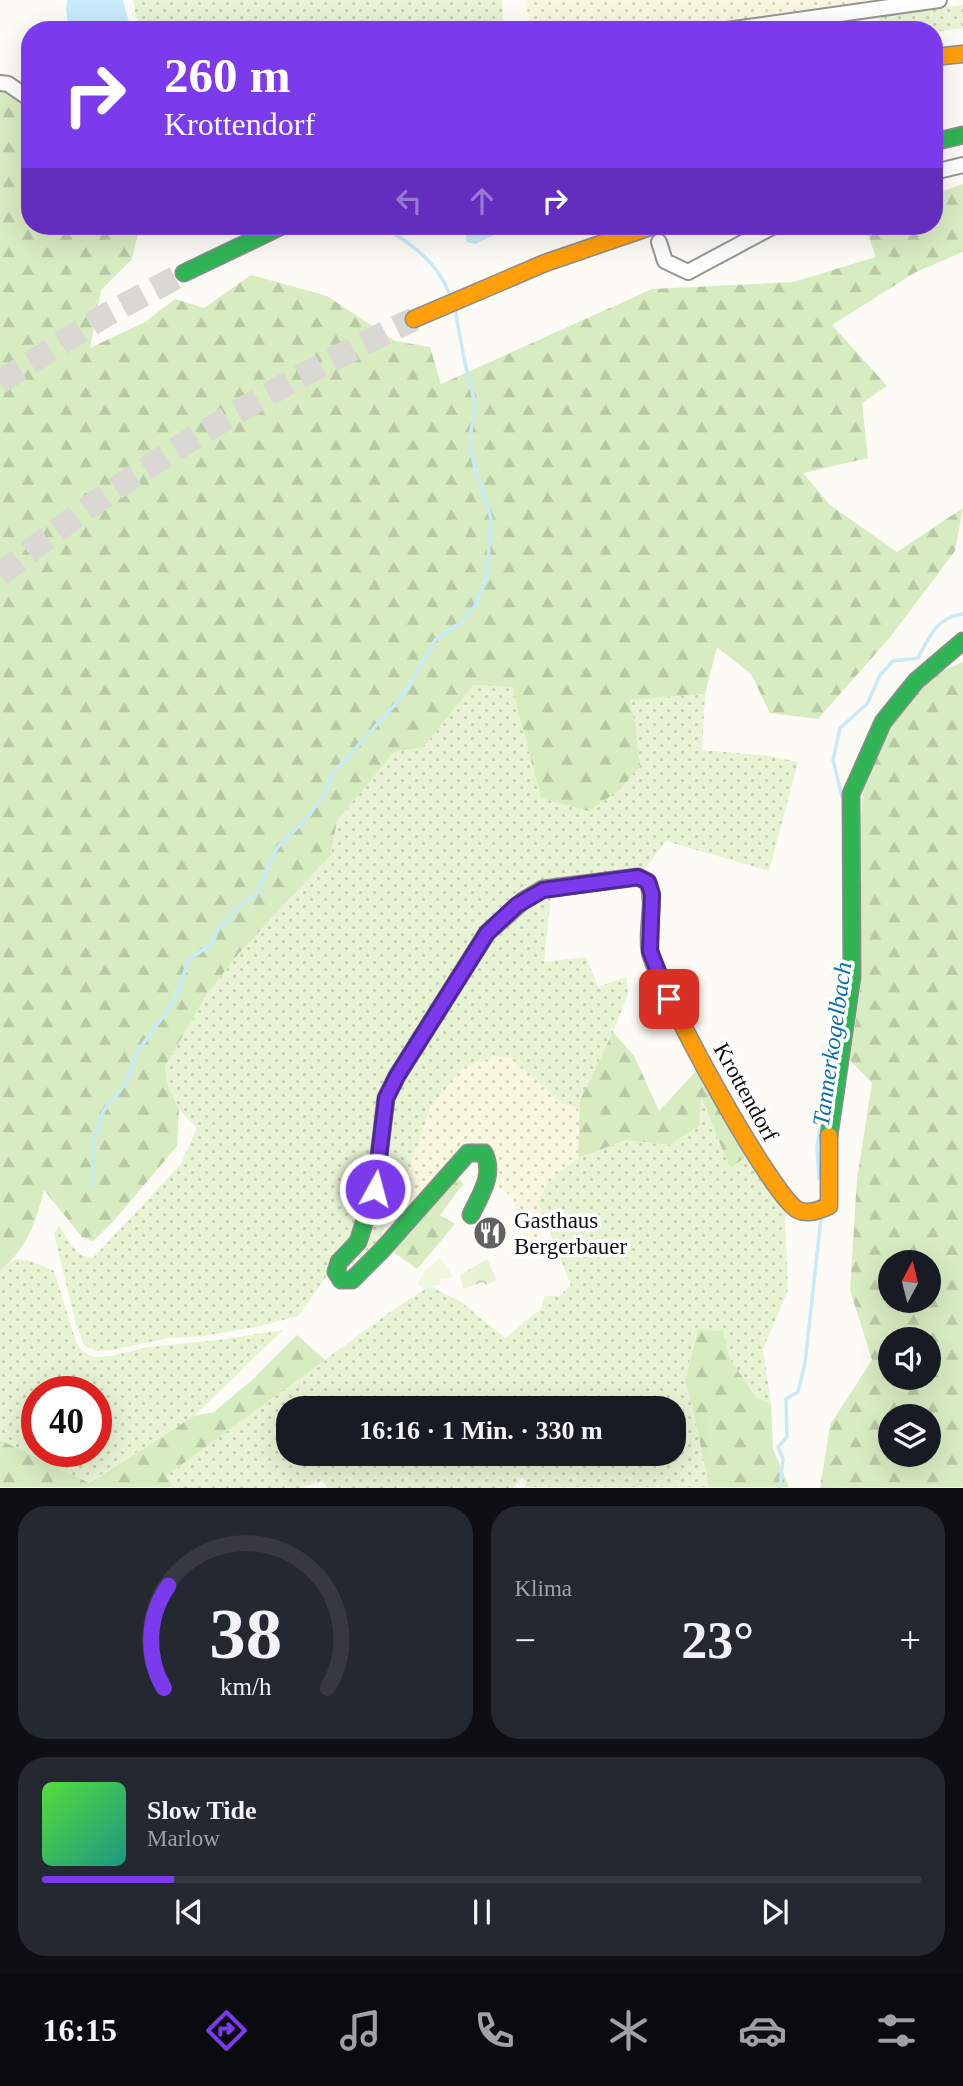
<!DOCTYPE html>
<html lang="de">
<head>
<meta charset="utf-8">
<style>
  body { margin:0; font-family:Georgia,serif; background:#242831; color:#f1f3f6; height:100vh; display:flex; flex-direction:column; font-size:26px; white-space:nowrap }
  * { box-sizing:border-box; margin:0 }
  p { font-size:23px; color:#9ea1a6 }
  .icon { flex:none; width:38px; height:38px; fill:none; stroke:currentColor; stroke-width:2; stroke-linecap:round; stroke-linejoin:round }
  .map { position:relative; height:1488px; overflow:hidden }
  .panel { display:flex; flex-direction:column; gap:18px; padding:18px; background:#0d0f14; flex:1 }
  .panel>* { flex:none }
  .hud { position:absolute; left:21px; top:21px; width:922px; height:214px; border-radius:28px; box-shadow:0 7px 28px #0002; background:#7c3aed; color:#fff; overflow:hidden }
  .needle { width:46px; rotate:7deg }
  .tools { position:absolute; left:878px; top:1250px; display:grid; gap:14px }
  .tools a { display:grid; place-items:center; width:63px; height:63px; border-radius:50%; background:#171b24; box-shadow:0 7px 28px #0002; font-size:35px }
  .speed { position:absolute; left:21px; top:1376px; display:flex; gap:14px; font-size:35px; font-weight:700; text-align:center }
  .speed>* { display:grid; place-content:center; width:91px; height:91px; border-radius:50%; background:#171b24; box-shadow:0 7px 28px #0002; line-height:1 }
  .speed .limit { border:10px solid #d22; background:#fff; color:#111 }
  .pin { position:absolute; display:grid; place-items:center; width:60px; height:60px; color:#fff; margin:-30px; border-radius:14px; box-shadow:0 4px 10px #0006 }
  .me { position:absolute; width:77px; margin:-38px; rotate:7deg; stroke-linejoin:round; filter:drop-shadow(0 0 5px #0008) }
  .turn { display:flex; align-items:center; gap:24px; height:147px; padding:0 28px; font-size:32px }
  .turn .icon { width:91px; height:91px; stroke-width:2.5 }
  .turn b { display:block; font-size:49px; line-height:60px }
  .lanes { display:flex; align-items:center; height:66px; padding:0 28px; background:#0003; justify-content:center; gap:35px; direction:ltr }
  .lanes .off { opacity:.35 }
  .big { font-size:52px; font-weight:600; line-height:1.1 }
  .panel .widget { flex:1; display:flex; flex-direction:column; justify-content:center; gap:10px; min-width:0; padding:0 24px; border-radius:28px; background:#242831 }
  .panel .dial { align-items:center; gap:0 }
  .dial svg { height:182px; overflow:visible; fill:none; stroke:#363941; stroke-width:7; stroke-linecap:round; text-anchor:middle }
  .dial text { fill:#f1f3f6; stroke:none }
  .song { display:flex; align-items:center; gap:21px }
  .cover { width:84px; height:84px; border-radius:10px; background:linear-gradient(135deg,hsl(110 70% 55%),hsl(170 70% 35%)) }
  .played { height:7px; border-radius:4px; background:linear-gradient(90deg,#7c3aed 15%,#363941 15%) }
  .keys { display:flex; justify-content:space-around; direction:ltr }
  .heat { display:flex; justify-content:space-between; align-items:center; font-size:38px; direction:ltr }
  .panel .tiles { flex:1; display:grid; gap:18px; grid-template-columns:1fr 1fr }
  .widget:last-child { grid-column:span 2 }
  .trip { position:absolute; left:276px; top:1396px; width:410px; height:70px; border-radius:28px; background:#171b24; box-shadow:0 7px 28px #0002; font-weight:600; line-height:70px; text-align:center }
  .tabs { display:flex; height:112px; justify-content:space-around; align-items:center; background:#090b0e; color:#9ea1a6 }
  .tabs .icon { width:49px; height:49px }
  .tabs .on { color:#7c3aed }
  .tabs b { font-size:32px; color:#f1f3f6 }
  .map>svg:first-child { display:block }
  .farmland { fill:url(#farmland-dots) }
  .grass { fill:url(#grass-dots); fill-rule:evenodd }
  .forest { fill:url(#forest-firs); fill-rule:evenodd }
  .park { fill:url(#park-crowns) }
  .pitch { fill:#f0f7de }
  .water { fill:#c9eaf9 }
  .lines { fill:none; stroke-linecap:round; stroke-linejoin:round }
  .stream { stroke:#c9eaf9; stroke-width:3.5 }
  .highway-tunnel { stroke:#d9d8d3; stroke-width:24; stroke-dasharray:24 12; stroke-linecap:butt }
  .street-casing { stroke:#969693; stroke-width:18 }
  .fast-casing { stroke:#8d8c8a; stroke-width:19 }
  .slow-casing { stroke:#8d8c8a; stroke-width:19 }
  .street { stroke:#fffefe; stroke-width:14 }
  .fast { stroke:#30b455; stroke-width:16 }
  .slow { stroke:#ff9f0a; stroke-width:16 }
  .route-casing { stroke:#51269a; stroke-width:18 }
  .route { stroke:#7c3aed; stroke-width:12 }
  .labels { text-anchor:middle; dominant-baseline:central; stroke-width:7; stroke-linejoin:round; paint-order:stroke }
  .street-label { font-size:23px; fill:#101010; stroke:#fff }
  .poi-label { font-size:23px; fill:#101010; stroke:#fff; text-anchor:start }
  .water-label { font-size:24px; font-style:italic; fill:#0e6dac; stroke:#fff }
</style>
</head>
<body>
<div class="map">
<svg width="963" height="1488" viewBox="0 0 963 1488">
  <defs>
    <pattern id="farmland-dots" width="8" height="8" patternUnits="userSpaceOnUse" patternTransform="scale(1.75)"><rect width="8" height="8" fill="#faf7e0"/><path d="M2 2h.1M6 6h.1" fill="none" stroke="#d5d3bf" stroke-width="1.8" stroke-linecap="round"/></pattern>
    <pattern id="grass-dots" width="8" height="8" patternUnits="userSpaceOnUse" patternTransform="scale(1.75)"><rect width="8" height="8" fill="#e7f3d3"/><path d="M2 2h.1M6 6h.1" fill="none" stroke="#c5cfb4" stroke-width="1.8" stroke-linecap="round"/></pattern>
    <pattern id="forest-firs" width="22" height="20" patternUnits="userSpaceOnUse" patternTransform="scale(1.75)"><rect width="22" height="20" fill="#d8ecc1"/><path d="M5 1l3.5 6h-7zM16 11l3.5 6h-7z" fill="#b8c9a5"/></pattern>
    <pattern id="park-crowns" width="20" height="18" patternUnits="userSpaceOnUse" patternTransform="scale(1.75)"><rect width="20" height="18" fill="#e7f3d3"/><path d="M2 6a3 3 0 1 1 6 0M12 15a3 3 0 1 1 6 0" fill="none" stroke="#c5cfb4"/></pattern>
  </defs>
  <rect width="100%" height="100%" fill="#fcfbf5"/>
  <g class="farmland">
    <polygon points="525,0 897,0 700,30 531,30"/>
    <polygon points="492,1056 511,1058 562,1104 580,1109 578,1158 548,1181 538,1203 547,1228 530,1244 520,1229 514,1200 506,1192 490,1184 471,1160 415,1225 390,1215 401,1191 431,1106 462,1069"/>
  </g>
  <g class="grass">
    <polygon points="133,0 502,0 503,30 144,30 136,18"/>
    <polygon points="963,5 963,28 935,32 934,30 882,30 878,14"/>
    <path d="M 474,685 L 512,687 L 541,798 L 635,722 L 628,700 L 705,694 L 702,750 L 769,756 L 798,762 L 769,871 L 666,841 L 645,868 L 608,877 L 536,886 L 424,1023 L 374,1147 L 359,1231 L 298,1316 L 260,1326 L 204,1336 L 168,1338 L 112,1350 L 97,1351 L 84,1345 L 76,1324 L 54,1234 L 59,1226 C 69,1239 74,1257 93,1258 L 181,1164 L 197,1128 L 179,1110 L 167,1083 L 165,1066 L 207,994 L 239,953 L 331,855 L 337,821 L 394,751 L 423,747 Z"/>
    <polygon points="551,895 544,962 586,957 598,987 626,977 628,994 613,1032 580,1100 580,1108 562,1104 511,1058 492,1056 462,1069 431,1106 401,1191 379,1240 347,1268 390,1097 474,961 522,908"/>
    <path d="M 700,1096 L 730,1168 L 746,1157 L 788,1209 L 785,1220 L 788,1290 L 763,1349 L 771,1404 L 756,1397 L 730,1359 L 723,1331 L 697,1331 L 685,1379 L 694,1414 L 709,1487 L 525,1487 L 526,1481 L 522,1477 L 513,1488 L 328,1488 L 322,1481 L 300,1488 L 173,1488 L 166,1476 L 393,1310 L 430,1286 L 461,1302 L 505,1338 L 541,1309 L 545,1296 L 559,1296 L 571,1285 L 538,1203 L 548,1181 L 578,1158 L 626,1140 L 669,1145 ZM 289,1409 L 674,1409 L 674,1454 L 289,1454 Z"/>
    <path d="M 15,1259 L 32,1261 L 54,1271 L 76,1342 L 83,1352 L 95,1357 L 110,1356 L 149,1347 L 218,1340 L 283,1330 L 194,1416 L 88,1483 L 0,1440 L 0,1270 ZM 37,1391 L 96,1391 L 96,1451 L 37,1451 Z"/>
  </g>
  <g class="forest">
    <path d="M 0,85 L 30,105 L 30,226 L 144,226 L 139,229 L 132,259 L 101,290 L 90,348 L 145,322 L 175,299 L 204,308 L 251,275 L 327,296 L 395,341 L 430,347 L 441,384 L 652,289 L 793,282 L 876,257 L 865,226 L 934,226 L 935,194 L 963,184 L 963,252 L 916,272 L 832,325 L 887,386 L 862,403 L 868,458 L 803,473 L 830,505 L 897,552 L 963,508 L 955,551 L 891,636 L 818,719 L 770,713 L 751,674 L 717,647 L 705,694 L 629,700 L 635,722 L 640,766 L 618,791 L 588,811 L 541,798 L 512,687 L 474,685 L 423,747 L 394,752 L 337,821 L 331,855 L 239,953 L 207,994 L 165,1066 L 167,1083 L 179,1110 L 177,1146 L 111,1224 L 93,1241 L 82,1237 L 44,1190 C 36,1221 27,1250 0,1270 Z"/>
    <path d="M 963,662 L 963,1487 L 820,1488 L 830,1425 L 872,1360 L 850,1290 L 857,1179 L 872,1083 L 850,1060 L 861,984 L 860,827 L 864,784 L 879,749 L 905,704 L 935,674 ZM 891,1262 L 929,1262 L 929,1300 L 891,1300 ZM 891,1339 L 929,1339 L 929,1377 L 891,1377 ZM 891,1416 L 929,1416 L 929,1454 L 891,1454 Z"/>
    <polygon points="613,1032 634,1056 659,1111 697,1070 720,1102 746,1157 730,1168 701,1098 699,1126 669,1145 626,1140 578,1158 580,1100"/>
    <polygon points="457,1175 463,1184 440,1215 455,1224 417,1269 393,1252"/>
    <polygon points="698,1330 723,1331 730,1359 756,1397 771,1404 773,1449 789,1487 709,1487 694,1414 685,1379"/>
    <polygon points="297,1335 325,1360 166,1476 173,1487 0,1487 0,1440 89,1483 194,1416 214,1412 251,1381"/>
  </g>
  <polygon class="park" points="487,1259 497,1280 486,1285 483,1282 463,1289 460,1275"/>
  <polygon class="pitch" points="440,1258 453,1276 449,1279 440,1278 440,1285 430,1286 424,1290 418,1283 424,1271"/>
  <g class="water">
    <polygon points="67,0 123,0 131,30 69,30 66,10"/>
    <path d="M 475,226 L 503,226 L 502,231 L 475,244 L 467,242 C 464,234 469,230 475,226 Z"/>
  </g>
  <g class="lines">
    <g class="stream">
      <path d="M 382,226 C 410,243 437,261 449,293"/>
      <path d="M 842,797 L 833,760 L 840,728 L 867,704 L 880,675 L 893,661 L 918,658 C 929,637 937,617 963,614"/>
      <polyline points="819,1179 817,1147 831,1055"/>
      <polyline points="92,1186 93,1140 104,1110 128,1080 137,1052 173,1003 189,960 212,943 220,925 228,921 234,910 256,895 276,849 305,820 326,792 332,774 403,696 435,640 463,621 475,606 487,576 491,518 474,465 470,439 475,403 465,363 455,310"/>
      <polyline points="780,1488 783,1459 778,1447 787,1437 786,1399 798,1392 805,1363 821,1218"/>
    </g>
    <g class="highway-tunnel">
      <polyline points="0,382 104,316 184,273"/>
      <path d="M 0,575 C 124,473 269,388 414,319"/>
    </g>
    <defs>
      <g id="street">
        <polyline points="727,30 939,0"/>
        <polyline points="0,83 8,84 30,99"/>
        <polyline points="934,172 963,165"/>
        <polyline points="659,242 665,261 688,272 774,226"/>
      </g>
      <g id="fast">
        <polyline points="934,142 963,135"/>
        <polyline points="184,273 282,226"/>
        <polyline points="829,1136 852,977 851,794 883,722 916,681 963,641"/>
        <path d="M 471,1215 C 480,1195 495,1175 484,1153 L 468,1153 L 382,1250 L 352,1280 L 341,1280 L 336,1272 L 339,1262 L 358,1242 L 375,1189 L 386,1098 L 397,1076 L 487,933 L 523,901"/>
      </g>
      <g id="slow">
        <polyline points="934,57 963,54"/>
        <polyline points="414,319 545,263 653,226"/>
        <path d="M 523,901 L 543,889 L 638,877 L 648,882 C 656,905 646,928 650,951 C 656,985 772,1197 798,1210 C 808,1215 820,1210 829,1206 L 829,1136"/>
      </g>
    </defs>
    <use href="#street" class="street-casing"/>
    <use href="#fast" class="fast-casing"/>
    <use href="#slow" class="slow-casing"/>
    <use href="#street" class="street"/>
    <use href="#fast" class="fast"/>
    <use href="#slow" class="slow"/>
  </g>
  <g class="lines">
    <defs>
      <polyline id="route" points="375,1189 386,1098 397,1076 487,933 517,905 543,890 638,877 648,882 652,894 650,951 669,999"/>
    </defs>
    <use href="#route" class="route-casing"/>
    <use href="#route" class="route"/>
  </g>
  <defs>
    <symbol id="restaurant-disc" viewBox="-11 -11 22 22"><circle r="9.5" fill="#636260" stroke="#fff"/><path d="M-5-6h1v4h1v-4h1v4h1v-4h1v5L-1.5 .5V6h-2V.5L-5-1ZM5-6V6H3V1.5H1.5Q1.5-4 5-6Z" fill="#fff"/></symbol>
  </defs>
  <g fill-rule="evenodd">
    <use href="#restaurant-disc" x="471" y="1214" width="38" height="38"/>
  </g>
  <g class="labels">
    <g class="street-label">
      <text transform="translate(746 1092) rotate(61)">Krottendorf</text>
    </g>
    <g class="poi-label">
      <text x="514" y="1220">Gasthaus<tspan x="514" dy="26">Bergerbauer</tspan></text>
    </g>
    <g class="water-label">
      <text transform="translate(832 1044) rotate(-82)">Tannerkogelbach</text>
    </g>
  </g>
</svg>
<div class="tools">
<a><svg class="needle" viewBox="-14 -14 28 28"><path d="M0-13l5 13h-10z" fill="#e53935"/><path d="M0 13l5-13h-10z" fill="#9ea1a6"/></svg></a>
<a><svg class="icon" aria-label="sound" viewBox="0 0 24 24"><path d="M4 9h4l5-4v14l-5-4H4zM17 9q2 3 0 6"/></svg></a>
<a><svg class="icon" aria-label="layers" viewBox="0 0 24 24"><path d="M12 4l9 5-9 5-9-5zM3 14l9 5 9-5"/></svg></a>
</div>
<div class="speed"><div class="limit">40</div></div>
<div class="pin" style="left:669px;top:999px;background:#d93025"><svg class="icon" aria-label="arrive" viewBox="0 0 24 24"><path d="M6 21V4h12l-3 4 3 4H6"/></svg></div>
<svg class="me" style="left:375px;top:1189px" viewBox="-20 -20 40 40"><circle r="17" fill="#7c3aed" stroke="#fff" stroke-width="3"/><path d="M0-11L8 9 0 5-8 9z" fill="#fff"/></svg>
<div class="trip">16:16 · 1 Min. · 330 m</div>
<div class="hud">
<div class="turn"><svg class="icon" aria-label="right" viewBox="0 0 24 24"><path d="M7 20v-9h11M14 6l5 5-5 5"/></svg><div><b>260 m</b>Krottendorf</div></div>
<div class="lanes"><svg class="icon off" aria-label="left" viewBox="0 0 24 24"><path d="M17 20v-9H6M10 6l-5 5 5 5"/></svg><svg class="icon off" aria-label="ahead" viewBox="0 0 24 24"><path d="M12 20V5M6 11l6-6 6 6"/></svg><svg class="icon" aria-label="right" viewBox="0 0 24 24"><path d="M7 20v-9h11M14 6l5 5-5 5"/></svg></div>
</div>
</div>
<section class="panel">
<div class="tiles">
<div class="widget dial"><svg viewBox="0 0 100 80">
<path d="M14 69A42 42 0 1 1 86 69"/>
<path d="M14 69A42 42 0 0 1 16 24" stroke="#7c3aed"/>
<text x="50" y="56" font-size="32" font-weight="700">38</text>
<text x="50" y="72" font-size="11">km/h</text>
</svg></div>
<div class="widget"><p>Klima</p>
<div class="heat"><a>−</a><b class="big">23°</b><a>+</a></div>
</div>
<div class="widget">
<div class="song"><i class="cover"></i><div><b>Slow Tide</b><p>Marlow</p></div></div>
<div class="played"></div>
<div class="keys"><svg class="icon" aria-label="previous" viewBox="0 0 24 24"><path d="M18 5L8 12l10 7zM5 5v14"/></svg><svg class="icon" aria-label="pause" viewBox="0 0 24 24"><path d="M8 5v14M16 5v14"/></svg><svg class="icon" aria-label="next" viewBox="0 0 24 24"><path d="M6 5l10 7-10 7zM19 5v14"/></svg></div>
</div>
</div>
</section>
<nav class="tabs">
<b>16:15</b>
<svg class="icon on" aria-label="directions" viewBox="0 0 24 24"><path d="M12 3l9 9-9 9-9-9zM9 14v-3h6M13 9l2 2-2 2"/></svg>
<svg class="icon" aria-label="music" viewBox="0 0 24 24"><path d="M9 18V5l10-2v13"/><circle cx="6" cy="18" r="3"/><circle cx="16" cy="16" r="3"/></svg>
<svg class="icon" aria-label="phone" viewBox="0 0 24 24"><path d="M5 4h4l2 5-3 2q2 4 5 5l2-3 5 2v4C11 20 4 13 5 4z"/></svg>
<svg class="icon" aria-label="climate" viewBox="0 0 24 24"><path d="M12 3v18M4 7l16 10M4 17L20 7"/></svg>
<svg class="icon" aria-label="car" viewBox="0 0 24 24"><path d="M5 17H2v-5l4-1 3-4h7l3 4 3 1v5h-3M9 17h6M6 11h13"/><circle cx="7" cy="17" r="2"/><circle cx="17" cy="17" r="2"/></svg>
<svg class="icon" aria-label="filters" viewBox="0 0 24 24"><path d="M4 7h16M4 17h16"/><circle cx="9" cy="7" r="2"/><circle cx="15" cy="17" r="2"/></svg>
</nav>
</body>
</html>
